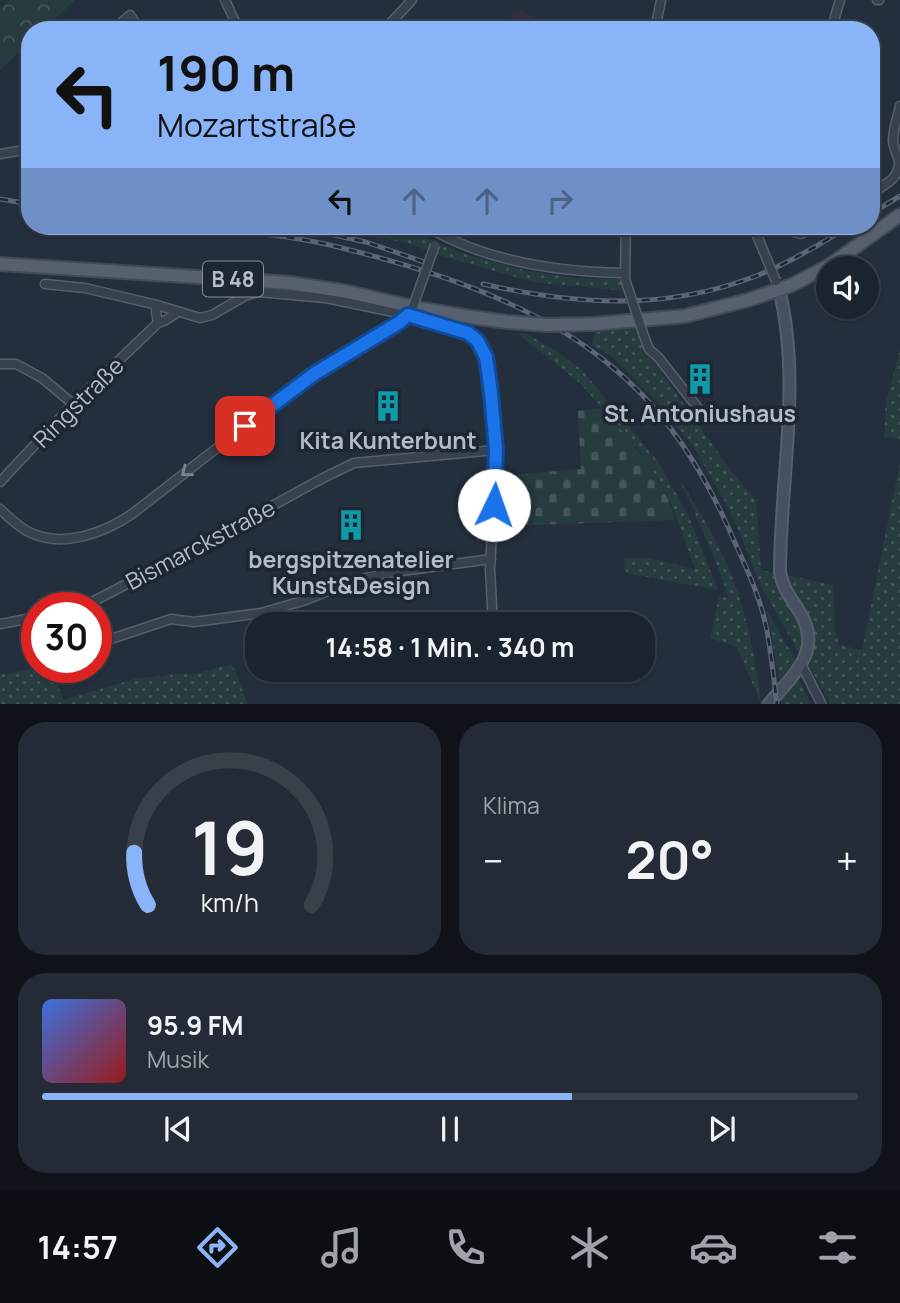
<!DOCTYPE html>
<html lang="de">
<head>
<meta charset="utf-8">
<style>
  body { margin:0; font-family:Manrope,sans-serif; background:#242b36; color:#f1f3f6; height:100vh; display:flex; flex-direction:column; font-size:26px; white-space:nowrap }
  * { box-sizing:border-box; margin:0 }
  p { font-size:23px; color:#a0a4aa }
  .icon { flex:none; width:38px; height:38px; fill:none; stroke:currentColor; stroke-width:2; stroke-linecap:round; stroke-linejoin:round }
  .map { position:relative; height:704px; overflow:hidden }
  .drawer { display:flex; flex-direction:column; gap:18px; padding:18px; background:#0f1319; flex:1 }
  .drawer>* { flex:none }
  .top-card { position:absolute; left:21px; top:21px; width:859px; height:214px; border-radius:28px; box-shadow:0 2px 5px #0004,0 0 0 2px #39404a; background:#8ab4f8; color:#111; overflow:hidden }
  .fabs { position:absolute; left:816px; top:256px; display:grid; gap:14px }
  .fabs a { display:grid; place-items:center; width:63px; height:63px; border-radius:50%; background:#1b232e; box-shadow:0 2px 5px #0004,0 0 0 2px #39404a; font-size:35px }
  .speed { position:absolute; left:21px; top:592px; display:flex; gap:14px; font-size:35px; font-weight:700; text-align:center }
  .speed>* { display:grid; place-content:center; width:91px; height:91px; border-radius:50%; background:#1b232e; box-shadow:0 2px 5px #0004,0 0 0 2px #39404a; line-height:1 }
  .speed .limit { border:10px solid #d22; background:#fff; color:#111 }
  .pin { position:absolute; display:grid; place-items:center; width:60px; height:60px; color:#fff; margin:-30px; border-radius:14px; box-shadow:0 4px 10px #0006 }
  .me { position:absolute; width:77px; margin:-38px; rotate:3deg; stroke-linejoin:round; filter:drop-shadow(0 0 5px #0008) }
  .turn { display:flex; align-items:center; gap:24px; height:147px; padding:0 21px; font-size:32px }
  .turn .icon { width:91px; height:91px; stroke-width:2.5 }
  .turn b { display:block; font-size:49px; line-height:60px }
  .lanes { display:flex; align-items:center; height:66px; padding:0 21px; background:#0003; justify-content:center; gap:35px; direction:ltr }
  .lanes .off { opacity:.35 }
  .big { font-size:52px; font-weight:700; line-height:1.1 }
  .drawer .widget { flex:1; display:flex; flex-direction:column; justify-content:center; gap:10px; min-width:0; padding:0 24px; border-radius:28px; background:#242b36 }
  .drawer .dial { align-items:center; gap:0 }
  .dial svg { height:182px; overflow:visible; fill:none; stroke:#39404a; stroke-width:7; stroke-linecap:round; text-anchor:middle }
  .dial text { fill:#f1f3f6; stroke:none }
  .song { display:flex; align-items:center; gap:21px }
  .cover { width:84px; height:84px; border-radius:10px; background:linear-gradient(135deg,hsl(220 70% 55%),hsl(0 70% 35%)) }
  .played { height:7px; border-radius:4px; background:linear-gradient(90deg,#8ab4f8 65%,#39404a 65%) }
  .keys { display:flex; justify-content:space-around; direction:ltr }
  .heat { display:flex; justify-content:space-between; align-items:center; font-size:38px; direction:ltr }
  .drawer .tiles { flex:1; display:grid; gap:18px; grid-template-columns:1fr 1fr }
  .widget:last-child { grid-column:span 2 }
  .trip { position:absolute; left:245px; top:612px; width:410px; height:70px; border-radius:28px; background:#1b232e; box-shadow:0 2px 5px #0004,0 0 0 2px #39404a; font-weight:700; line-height:70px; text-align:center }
  .menu { display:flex; height:112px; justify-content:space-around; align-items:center; background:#0b0e12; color:#a0a4aa }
  .menu .icon { width:49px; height:49px }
  .menu .active { color:#8ab4f8 }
  .menu b { font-size:32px; color:#f1f3f6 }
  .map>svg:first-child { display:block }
  .medical { fill:#32303f }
  .grass { fill:url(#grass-dots) }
  .forest { fill:url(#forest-crowns) }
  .cemetery { fill:url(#cemetery-stones) }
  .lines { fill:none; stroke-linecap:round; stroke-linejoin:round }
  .street-casing { stroke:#565f6c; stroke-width:11 }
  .secondary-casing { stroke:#565f6c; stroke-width:14 }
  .primary-casing { stroke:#414a57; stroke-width:16 }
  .street { stroke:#38414e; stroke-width:8 }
  .secondary { stroke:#465061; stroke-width:10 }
  .primary { stroke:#56606e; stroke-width:12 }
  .rail-casing { stroke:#5a6575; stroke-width:5 }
  .rail { stroke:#1d2633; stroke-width:2.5; stroke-dasharray:8; stroke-linecap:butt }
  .street-bridge-casing { stroke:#565f6c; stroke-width:11; stroke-linecap:butt }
  .primary-bridge-casing { stroke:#414a57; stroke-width:16; stroke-linecap:butt }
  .street-bridge { stroke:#38414e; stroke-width:8 }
  .primary-bridge { stroke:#56606e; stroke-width:12 }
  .oneway { stroke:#7c8592 }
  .route-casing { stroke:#114b97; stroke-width:18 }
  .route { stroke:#1a73e8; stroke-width:12 }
  .labels { text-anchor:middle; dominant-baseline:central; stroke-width:7; stroke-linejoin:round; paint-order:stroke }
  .shield { fill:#1d2633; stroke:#878f9c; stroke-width:2 }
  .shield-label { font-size:21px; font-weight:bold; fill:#b4bcc9 }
  .street-label { font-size:23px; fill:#b4bcc9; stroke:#1d2633 }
  .poi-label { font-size:23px; font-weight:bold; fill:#b4bcc9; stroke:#1d2633 }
</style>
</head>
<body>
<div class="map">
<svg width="900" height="705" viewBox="0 0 900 705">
  <defs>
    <pattern id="grass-dots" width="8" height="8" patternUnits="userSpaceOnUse" patternTransform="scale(1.75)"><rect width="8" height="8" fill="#263c3f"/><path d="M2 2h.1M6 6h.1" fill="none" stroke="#435659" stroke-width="1.8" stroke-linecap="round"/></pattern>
    <pattern id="forest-crowns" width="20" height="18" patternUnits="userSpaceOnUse" patternTransform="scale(1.75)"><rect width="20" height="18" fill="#263c3f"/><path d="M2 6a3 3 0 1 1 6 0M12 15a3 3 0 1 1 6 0" fill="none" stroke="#435659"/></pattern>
    <pattern id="cemetery-stones" width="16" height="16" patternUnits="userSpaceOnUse" patternTransform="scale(1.75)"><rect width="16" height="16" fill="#263c3f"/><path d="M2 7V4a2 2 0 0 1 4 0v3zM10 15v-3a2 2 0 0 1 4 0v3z" fill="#435659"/></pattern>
  </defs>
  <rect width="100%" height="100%" fill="#242f3e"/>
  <polygon class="medical" points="523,10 548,30 513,30 511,12"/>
  <g class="grass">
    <polygon points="348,226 398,226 465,254 524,270 573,278 622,279 624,291 533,282 439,255 407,243 350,233"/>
    <polygon points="637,329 644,348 731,471 756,501 761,570 833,585 835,629 839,645 862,650 900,463 900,704 831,704 808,665 800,655 758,580 741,536 725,502 693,446 656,401 622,366 608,354 592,345 594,332"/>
    <polygon points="517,333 527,334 553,349 581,369 659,463 689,517 718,590 626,573 623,558 648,558 695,569 671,503 656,476 638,449 581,384"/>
    <polygon points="900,350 900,439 884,436 886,402"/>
    <path d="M 678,477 C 696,506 715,535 728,567 C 747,611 755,656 761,703 L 737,647 L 710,638 L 719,597 L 729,598 C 715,556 697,517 678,477 Z"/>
    <polygon points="767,611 796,661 779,680"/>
    <path d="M 231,664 L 236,672 L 247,704 L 0,705 L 0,674 C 18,673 34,667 52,667 L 63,700 L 138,678 L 165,676 L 166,675 L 199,673 Z"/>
    <polygon points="796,678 800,682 811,704 781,704 781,698"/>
  </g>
  <polygon class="forest" points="9,0 75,0 43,30 30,30 30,42 0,70 0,9"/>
  <path class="cemetery" d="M 602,408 C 632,442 662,476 676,520 L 533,525 L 497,523 L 498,476 L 581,469 L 578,411 Z"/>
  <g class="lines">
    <defs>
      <g id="street">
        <polyline points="225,0 239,30"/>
        <polyline points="877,0 879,0"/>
        <polyline points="113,30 130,15 140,30"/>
        <polyline points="361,30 378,27 384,30"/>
        <polyline points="384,30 412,0"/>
        <polyline points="655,30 661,0"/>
        <polyline points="831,30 840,0"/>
        <polyline points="0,154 30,149"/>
        <path d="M 872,193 C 884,185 900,179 899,161 C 897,154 893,147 893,140 C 893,129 898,116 900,106"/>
        <polyline points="753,226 763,250"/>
        <polyline points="767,226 801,234 820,226"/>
        <path d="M 438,233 C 495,263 560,272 624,273"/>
        <polyline points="625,276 626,226"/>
        <polyline points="45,284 85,288 157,305 200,318 212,315 245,296 258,292 326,298 408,315 468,333 477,340 486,357 489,373 496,450 490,569 493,625"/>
        <polyline points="157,305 156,312 158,323 166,320 178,312"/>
        <polyline points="644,336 649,349 658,357 705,417"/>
        <polyline points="0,364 16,364 42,378 73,404"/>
        <polyline points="0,482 73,404 158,323"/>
        <path d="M 0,509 C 10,518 19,528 31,533 C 64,548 104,533 132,514 L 298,385 L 400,322 L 410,312"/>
        <polyline points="75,607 94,601 188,552 323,478 354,463 496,450"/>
        <polyline points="0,624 37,617"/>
        <polyline points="96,644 171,619 194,622 261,613 306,600 350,582 387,573 491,559"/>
        <polyline points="801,664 822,705"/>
        <polyline points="38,669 40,667"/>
        <polyline points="495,670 495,678"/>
      </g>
      <path id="secondary" d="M 768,705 C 792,675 825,651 799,611 C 791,598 782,587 780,572 C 780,478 802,382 779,289"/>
      <g id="primary">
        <polyline points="0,264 290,283 348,292 422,309 464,316"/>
        <polyline points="594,324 685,316 748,300 792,285 830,265 900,215"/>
      </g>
    </defs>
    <use href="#street" class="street-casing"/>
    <use href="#secondary" class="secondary-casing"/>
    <use href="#primary" class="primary-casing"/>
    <use href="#street" class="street"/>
    <use href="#secondary" class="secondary"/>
    <use href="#primary" class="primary"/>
    <defs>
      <g id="rail">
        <polyline points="0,199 30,204"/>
        <polyline points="872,213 900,196"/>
        <polyline points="143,226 201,232"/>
        <path d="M 191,226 C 241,232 293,235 342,248 C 435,271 537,304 611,366 C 663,408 701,467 728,527 C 742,559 759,592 766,626 C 771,652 774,678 777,705"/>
        <polyline points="292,226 366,242 427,263"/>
        <path d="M 483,284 C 575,305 666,311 756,276 C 789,263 820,244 850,226"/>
      </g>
    </defs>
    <use href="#rail" class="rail-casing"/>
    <use href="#rail" class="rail"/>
    <defs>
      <g id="street-bridge">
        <polyline points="763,250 776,281"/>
        <polyline points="625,279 644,336"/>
        <polyline points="411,312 435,245"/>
      </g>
      <polyline id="primary-bridge" points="464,316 507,322 547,325 594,324"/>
    </defs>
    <use href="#street-bridge" class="street-bridge-casing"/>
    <use href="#primary-bridge" class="primary-bridge-casing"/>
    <use href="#street-bridge" class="street-bridge"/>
    <use href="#primary-bridge" class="primary-bridge"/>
  </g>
  <defs><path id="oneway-chevron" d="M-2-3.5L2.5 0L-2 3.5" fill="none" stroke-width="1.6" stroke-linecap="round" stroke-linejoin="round" transform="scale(1.75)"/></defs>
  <use class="oneway" href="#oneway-chevron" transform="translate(186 472) rotate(142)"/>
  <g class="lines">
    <defs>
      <polyline id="route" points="245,426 314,374 400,322 408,315 468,333 477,340 486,357 491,393 496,450 494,505"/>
    </defs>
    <use href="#route" class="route-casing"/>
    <use href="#route" class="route"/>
  </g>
  <defs>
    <symbol id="building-bare" viewBox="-9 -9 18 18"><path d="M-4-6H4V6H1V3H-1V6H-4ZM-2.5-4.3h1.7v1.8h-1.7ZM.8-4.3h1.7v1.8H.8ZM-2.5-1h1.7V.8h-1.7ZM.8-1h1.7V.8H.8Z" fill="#0f9aa8" stroke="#1d2633" stroke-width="2.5" paint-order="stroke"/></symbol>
  </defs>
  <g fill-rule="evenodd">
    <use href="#building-bare" x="678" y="357" width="44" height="44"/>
    <use href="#building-bare" x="366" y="384" width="44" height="44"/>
    <use href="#building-bare" x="329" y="503" width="44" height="44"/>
  </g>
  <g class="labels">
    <rect class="shield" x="203" y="261.5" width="60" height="35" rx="5"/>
    <g class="shield-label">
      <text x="233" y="279">B 48</text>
    </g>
    <g class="street-label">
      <text transform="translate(78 402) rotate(-45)">Ringstraße</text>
      <text transform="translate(200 544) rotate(-28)">Bismarckstraße</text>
    </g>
    <g class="poi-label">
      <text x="700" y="413">St. Antoniushaus</text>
      <text x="388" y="440">Kita Kunterbunt</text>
      <text x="351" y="559">bergspitzenatelier<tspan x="351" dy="26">Kunst&amp;Design</tspan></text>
    </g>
  </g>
</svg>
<div class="fabs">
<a><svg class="icon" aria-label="sound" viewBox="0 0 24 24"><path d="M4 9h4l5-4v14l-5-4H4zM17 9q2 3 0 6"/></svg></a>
</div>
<div class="speed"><div class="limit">30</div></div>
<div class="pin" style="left:245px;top:426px;background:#d93025"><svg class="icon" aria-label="arrive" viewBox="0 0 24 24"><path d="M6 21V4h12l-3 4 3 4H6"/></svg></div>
<svg class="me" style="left:494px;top:505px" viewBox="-20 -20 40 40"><circle r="19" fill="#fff"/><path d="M0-13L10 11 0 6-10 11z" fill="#1a73e8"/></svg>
<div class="trip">14:58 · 1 Min. · 340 m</div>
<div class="top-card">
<div class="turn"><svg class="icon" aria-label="left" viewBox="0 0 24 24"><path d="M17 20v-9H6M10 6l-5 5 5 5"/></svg><div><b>190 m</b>Mozartstraße</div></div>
<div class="lanes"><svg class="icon" aria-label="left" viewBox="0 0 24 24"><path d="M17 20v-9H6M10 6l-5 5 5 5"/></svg><svg class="icon off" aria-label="ahead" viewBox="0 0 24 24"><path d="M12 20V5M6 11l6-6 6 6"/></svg><svg class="icon off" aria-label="ahead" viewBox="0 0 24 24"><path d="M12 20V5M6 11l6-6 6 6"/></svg><svg class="icon off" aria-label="right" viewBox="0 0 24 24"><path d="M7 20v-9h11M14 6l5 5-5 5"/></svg></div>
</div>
</div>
<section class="drawer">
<div class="tiles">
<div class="widget dial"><svg viewBox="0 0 100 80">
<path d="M14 69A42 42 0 1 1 86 69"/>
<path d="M14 69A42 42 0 0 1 8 46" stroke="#8ab4f8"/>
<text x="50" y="56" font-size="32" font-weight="700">19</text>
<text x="50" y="72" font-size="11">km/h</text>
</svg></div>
<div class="widget"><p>Klima</p>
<div class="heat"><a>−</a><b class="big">20°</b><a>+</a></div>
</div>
<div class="widget">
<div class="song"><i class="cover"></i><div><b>95.9 FM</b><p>Musik</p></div></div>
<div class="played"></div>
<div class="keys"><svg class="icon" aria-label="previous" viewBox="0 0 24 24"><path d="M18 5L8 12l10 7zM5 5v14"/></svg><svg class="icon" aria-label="pause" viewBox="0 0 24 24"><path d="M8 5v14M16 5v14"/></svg><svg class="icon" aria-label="next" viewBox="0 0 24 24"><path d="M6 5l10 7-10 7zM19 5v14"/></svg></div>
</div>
</div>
</section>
<nav class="menu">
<b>14:57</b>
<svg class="icon active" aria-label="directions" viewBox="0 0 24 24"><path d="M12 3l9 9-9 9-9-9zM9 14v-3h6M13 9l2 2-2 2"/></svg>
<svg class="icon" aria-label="music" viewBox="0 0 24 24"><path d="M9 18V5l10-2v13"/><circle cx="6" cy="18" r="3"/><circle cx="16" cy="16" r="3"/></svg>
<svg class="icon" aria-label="phone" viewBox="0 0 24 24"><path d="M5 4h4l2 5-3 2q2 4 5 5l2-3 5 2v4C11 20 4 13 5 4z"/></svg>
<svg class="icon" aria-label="climate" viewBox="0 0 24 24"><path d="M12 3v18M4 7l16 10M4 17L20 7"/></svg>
<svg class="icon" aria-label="car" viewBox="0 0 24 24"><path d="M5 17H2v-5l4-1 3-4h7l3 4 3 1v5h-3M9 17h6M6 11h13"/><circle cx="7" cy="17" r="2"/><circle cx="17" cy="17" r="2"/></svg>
<svg class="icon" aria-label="filters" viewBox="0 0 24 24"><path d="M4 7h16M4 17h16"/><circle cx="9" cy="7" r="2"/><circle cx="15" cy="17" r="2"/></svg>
</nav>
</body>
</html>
